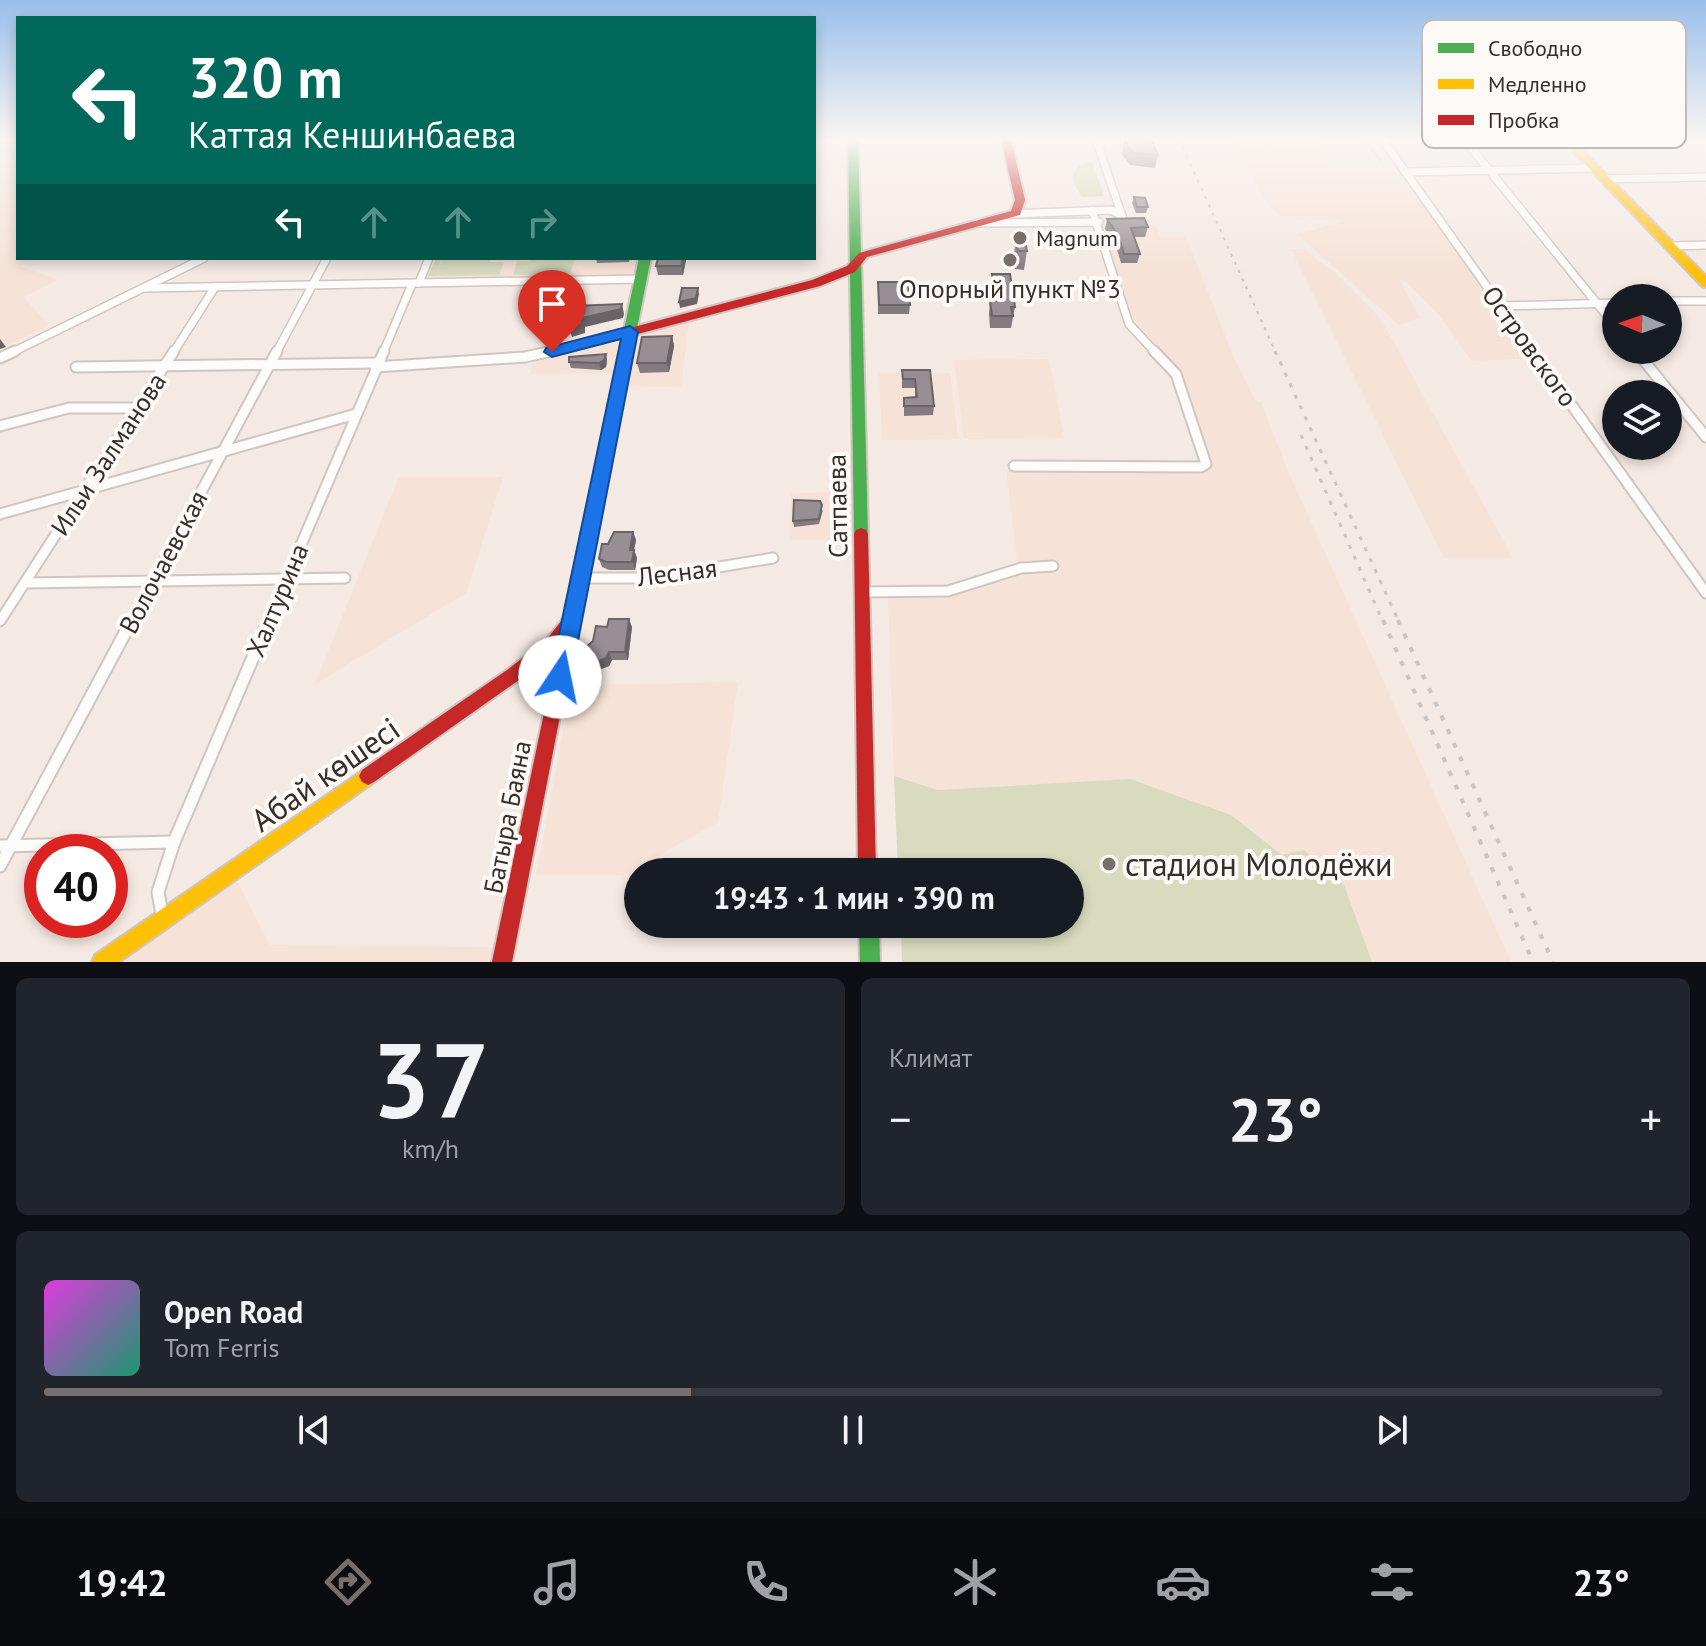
<!DOCTYPE html>
<html lang="ru">
<head>
<meta charset="utf-8">
<style>
  body { margin:0; font-family:"PT Sans",sans-serif; background:#20242c; color:#f1f3f6; height:100vh; display:flex; flex-direction:column; font-size:30px; white-space:nowrap }
  * { box-sizing:border-box; margin:0 }
  p { font-size:26px; color:#9ea1a6 }
  .icon { flex:none; width:44px; height:44px; fill:none; stroke:currentColor; stroke-width:2; stroke-linecap:round; stroke-linejoin:round }
  .map { position:relative; height:962px; overflow:hidden }
  .sheet { display:flex; flex-direction:column; gap:16px; padding:16px; background:#0d0f14; flex:1 }
  .sheet>* { flex:none }
  .hud { position:absolute; left:16px; top:16px; width:800px; height:244px; border-radius:0px; box-shadow:0 4px 12px #0003; background:#00695c; color:#fff; overflow:hidden }
  .needle { width:52px; rotate:272deg }
  .controls { position:absolute; left:1602px; top:284px; display:grid; gap:16px }
  .controls a { display:grid; place-items:center; width:80px; height:80px; border-radius:50%; background:#171b24; box-shadow:0 4px 12px #0003; font-size:40px }
  .speed { position:absolute; left:24px; top:834px; display:flex; gap:16px; font-size:40px; font-weight:700; text-align:center }
  .speed>* { display:grid; place-content:center; width:104px; height:104px; border-radius:50%; background:#171b24; box-shadow:0 4px 12px #0003; line-height:1 }
  .speed .limit { border:12px solid #d22; background:#fff; color:#111 }
  .pin { position:absolute; display:grid; place-items:center; width:68px; height:68px; color:#fff; margin:-82px -34px; border-radius:50% 50% 50% 0; rotate:-45deg; box-shadow:0 0 8px #0007 }
  .pin .icon { rotate:45deg }
  .me { position:absolute; width:88px; margin:-44px; rotate:11deg; stroke-linejoin:round; filter:drop-shadow(0 0 6px #0008) }
  .turn { display:flex; align-items:center; gap:28px; height:168px; padding:0 40px; font-size:36px }
  .turn .icon { width:104px; height:104px; stroke-width:2.5 }
  .turn b { display:block; font-size:56px; line-height:68px }
  .lanes { display:flex; align-items:center; height:76px; padding:0 40px; background:#0003; justify-content:center; gap:40px; direction:ltr }
  .lanes .off { opacity:.35 }
  .big { font-size:60px; font-weight:700; line-height:1.1 }
  .sheet .widget { flex:1; display:flex; flex-direction:column; justify-content:center; gap:12px; min-width:0; padding:0 28px; border-radius:12px; background:#20242c }
  .sheet .dial { align-items:center; gap:0 }
  .dial b { font-size:104px; line-height:1 }
  .song { display:flex; align-items:center; gap:24px }
  .cover { width:96px; height:96px; border-radius:12px; background:linear-gradient(135deg,hsl(300 70% 55%),hsl(160 70% 35%)) }
  .played { height:8px; border-radius:4px; background:linear-gradient(90deg,#786f6a 40%,#363941 40%) }
  .keys { display:flex; justify-content:space-around; direction:ltr }
  .heat { display:flex; justify-content:space-between; align-items:center; font-size:44px; direction:ltr }
  .sheet .tiles { flex:1; display:grid; gap:16px; grid-template-columns:1fr 1fr }
  .widget:last-child { grid-column:span 2 }
  .trip { position:absolute; left:624px; top:858px; width:460px; height:80px; border-radius:40px; background:#171b24; box-shadow:0 4px 12px #0003; font-weight:700; line-height:80px; text-align:center }
  .menu { display:flex; height:128px; justify-content:space-around; align-items:center; background:#090b0e; color:#9ea1a6 }
  .menu .icon { width:56px; height:56px }
  .menu .current { color:#786f6a }
  .menu b { font-size:36px; color:#f1f3f6 }
  .map>svg:first-child { display:block }
  .built { fill:#f6e2d6 }
  .green { fill:#d8dbbe }
  .lines { fill:none; stroke-linecap:round; stroke-linejoin:round }
  .stream { stroke:#c0d0f2; stroke-width:2 }
  .street-far2-casing { stroke:#cfc6c1; stroke-width:10 }
  .street-far1-casing { stroke:#cfc6c1; stroke-width:13 }
  .street-casing { stroke:#cfc6c1; stroke-width:15 }
  .fast-casing { stroke:#cfc6c1; stroke-width:4 }
  .slow-casing { stroke:#cfc6c1; stroke-width:4 }
  .jam-casing { stroke:#cfc6c1; stroke-width:4 }
  .street-far2 { stroke:#fdfcfb; stroke-width:7 }
  .street-far1 { stroke:#fdfcfb; stroke-width:9 }
  .street { stroke:#fdfcfb; stroke-width:11 }
  .fast { fill:#4caf50; fill-rule:evenodd }
  .slow { fill:#ffc107; fill-rule:evenodd }
  .jam { fill:#c62828; fill-rule:evenodd }
  .rail-far2 { stroke:#c8c5c4; stroke-width:2; stroke-dasharray:3 6; stroke-linecap:butt }
  .rail-far1 { stroke:#c8c5c4; stroke-width:3; stroke-dasharray:4 8; stroke-linecap:butt }
  .rail { stroke:#c8c5c4; stroke-width:4; stroke-dasharray:5 10; stroke-linecap:butt }
  .wall { fill:#837b80 }
  .shaded-wall { fill:#6a6468 }
  .building { fill:#988f95; stroke:#6a6468; stroke-width:2 }
  .route { fill:#1a73e8; stroke:#114b97; stroke-width:2 }
  .poi-dot { fill:#786f6a; stroke:#fdf9f6; stroke-width:3 }
  .labels { text-anchor:middle; dominant-baseline:central; stroke-width:8; stroke-linejoin:round; paint-order:stroke }
  .far-poi-label { font-size:22px; fill:#362e29; stroke:#fdf9f6; text-anchor:start }
  .poi-label { font-size:26px; fill:#362e29; stroke:#fdf9f6 }
  .street-label { font-size:26px; fill:#362e29; stroke:#fdf9f6 }
  .near-street-label { font-size:32px; fill:#362e29; stroke:#fdf9f6 }
  .near-poi-label { font-size:32px; fill:#362e29; stroke:#fdf9f6; text-anchor:start }
  .key { fill:#fdf9f6; stroke:#c1bcb8; stroke-width:2 }
  .key-label { font-size:22px; fill:#362e29 }
</style>
</head>
<body>
<div class="map">
<svg width="1706" height="962" viewBox="0 0 1706 962">
  <rect width="100%" height="100%" fill="#f4e9e3"/>
  <g class="built">
    <polygon points="0,139 18,139 18,258 36,258 20,266 58,280 23,297 49,325 0,350"/>
    <polygon points="1234,139 1313,139 1330,168 1401,171 1534,358 1472,361 1440,316 1403,279 1399,280 1420,318 1399,325 1297,234 1347,220 1282,219 1263,197"/>
    <polygon points="1155,225 1160,237 1186,237 1233,356 1255,401 1261,402 1287,469 1511,962 1372,962 1362,940 1282,855 1231,815 1130,779 938,790 894,776 888,595 951,595 1019,574 1006,469 1213,469 1181,375 1133,322 1101,226"/>
    <polygon points="1291,249 1303,249 1335,273 1380,318 1513,558 1444,558"/>
    <polygon points="433,258 639,258 636,275 424,280"/>
    <polygon points="689,320 681,387 627,386 637,333"/>
    <polygon points="620,342 615,373 530,374 534,360"/>
    <polygon points="1049,359 1064,438 964,439 954,360"/>
    <polygon points="879,373 950,373 958,439 882,440"/>
    <polygon points="399,477 503,477 466,593 315,684"/>
    <polygon points="853,492 854,539 790,540 791,493"/>
    <polygon points="738,682 718,822 624,875 536,875 572,685"/>
    <polygon points="237,881 270,945 494,947 491,962 121,962"/>
  </g>
  <g class="green">
    <polygon points="1092,161 1104,196 1082,197 1075,186 1073,173 1080,165"/>
    <polygon points="436,258 442,258 437,272 443,258 493,258 488,262 504,262 499,275 428,276"/>
    <polygon points="531,258 575,258 570,274 513,275 517,261 530,261"/>
    <polygon points="894,776 938,790 1130,779 1231,815 1282,855 1304,850 1344,885 1372,962 902,962 901,924 1070,924 1070,872 898,872"/>
  </g>
  <g class="lines">
    <polyline class="stream" points="1364,139 1381,161"/>
    <defs>
      <g id="street-far2">
        <polyline points="1096,139 1122,216"/>
        <polyline points="1382,139 1534,353"/>
        <polyline points="1464,139 1616,327"/>
        <polyline points="1405,172 1595,168"/>
        <polyline points="1606,179 1706,177"/>
        <polyline points="1092,210 1129,324 1156,353"/>
        <polyline points="1013,214 1111,210 1122,216 1121,220 1114,222"/>
        <polyline points="978,223 1099,222"/>
        <polyline points="1671,246 1706,245"/>
        <polyline points="419,283 429,258"/>
        <polyline points="144,288 641,279"/>
        <polyline points="1668,301 1706,301"/>
        <polyline points="1502,306 1616,303"/>
        <polyline points="1635,350 1637,353"/>
        <polyline points="11,353 204,258"/>
        <polyline points="173,353 215,287"/>
        <polyline points="276,353 327,258"/>
        <polyline points="383,353 412,284"/>
        <polyline points="543,353 630,332"/>
      </g>
      <g id="street-far1">
        <polyline points="1533,351 1706,593"/>
        <polyline points="1636,351 1706,437"/>
        <polyline points="0,358 15,351"/>
        <polyline points="76,367 377,363"/>
        <polyline points="375,367 525,357 552,351"/>
        <polyline points="0,426 69,408 137,408"/>
        <polyline points="1014,466 1201,467 1206,464 1176,374 1154,351"/>
        <polyline points="0,514 356,414"/>
        <polyline points="580,578 653,578 773,558"/>
        <polyline points="25,583 345,578"/>
        <polyline points="862,592 948,591 1021,568 1053,566"/>
        <polyline points="0,621 174,351"/>
        <polyline points="131,622 277,351"/>
        <polyline points="268,622 384,351"/>
      </g>
      <g id="street">
        <polyline points="0,846 174,842"/>
        <polyline points="0,866 132,620"/>
        <polyline points="163,920 158,892 174,842 269,620"/>
      </g>
      <g id="fast">
        <polygon points="848,139 858,139 868,534 866,538 856,538 854,534"/>
        <polygon points="639,258 651,258 571,660 569,665 563,667 557,665 555,660"/>
        <path d="M 525,662 L 553,664 C 561,672 568,682 563,693 L 557,696 L 551,693 L 543,676 L 519,674 L 517,669 L 519,664 Z"/>
        <polygon points="859,924 879,924 880,962 860,962"/>
      </g>
      <g id="slow">
        <polygon points="1561,139 1571,139 1706,276 1706,287 1702,286"/>
        <polygon points="368,767 374,770 377,776 374,782 119,962 92,962 95,955"/>
      </g>
      <g id="jam">
        <polygon points="1001,139 1011,139 1025,200 1020,215 867,257 855,272 820,286 630,336 624,332 630,328 812,280 847,266 859,253 1011,211 1015,200"/>
        <polygon points="861,528 866,530 868,534 876,872 858,872 854,534 856,530"/>
        <polygon points="568,618 574,620 576,625 559,649 519,680 374,782 368,785 362,782 359,776 362,770 507,670 547,639 562,620"/>
        <polygon points="563,653 569,655 571,660 512,962 492,962 555,660 557,655"/>
      </g>
    </defs>
    <use href="#street-far2" class="street-far2-casing"/>
    <use href="#street-far1" class="street-far1-casing"/>
    <use href="#street" class="street-casing"/>
    <use href="#fast" class="fast-casing"/>
    <use href="#slow" class="slow-casing"/>
    <use href="#jam" class="jam-casing"/>
    <use href="#street-far2" class="street-far2"/>
    <use href="#street-far1" class="street-far1"/>
    <use href="#street" class="street"/>
    <use href="#fast" class="fast"/>
    <use href="#slow" class="slow"/>
    <use href="#jam" class="jam"/>
    <polyline class="rail-far2" points="1179,139 1276,353"/>
    <g class="rail-far1">
      <polyline points="1275,351 1399,622"/>
      <polyline points="1301,435 1383,622"/>
    </g>
    <g class="rail">
      <polyline points="1383,620 1533,962"/>
      <polyline points="1398,620 1553,962"/>
    </g>
  </g>
  <g class="wall">
    <polygon points="1124,139 1151,139 1158,155 1155,168 1130,165 1122,154"/>
    <polygon points="1134,197 1148,207 1146,213 1136,213 1132,203"/>
    <polygon points="1107,219 1148,227 1145,237 1134,237 1140,254 1137,263 1121,263 1116,246 1105,229"/>
    <polygon points="1016,240 1027,251 1024,270 1015,269 1013,259"/>
    <polygon points="596,258 630,258 629,262 597,263"/>
    <polygon points="686,260 683,275 658,275 656,266"/>
    <polygon points="992,274 1015,307 1011,328 990,328 989,314 990,301 992,301 990,286"/>
    <polygon points="878,282 910,305 909,314 878,314"/>
    <polygon points="672,336 674,346 669,372 640,373 637,363"/>
    <polygon points="606,354 607,360 606,367 601,370 571,368 569,362"/>
    <polygon points="902,370 930,370 934,406 933,415 904,416 904,398 915,397 915,388 902,388"/>
    <polygon points="823,510 819,524 794,527 793,521"/>
    <polygon points="633,532 636,540 634,550 637,558 635,570 609,570 602,567 599,559 608,544"/>
    <polygon points="632,627 628,660 612,660 609,666 596,671 587,666 583,658"/>
  </g>
  <g class="shaded-wall">
    <polygon points="683,258 685,258 686,260 683,275 681,266"/>
    <polygon points="698,288 699,294 697,304 680,308 679,302"/>
    <polygon points="622,304 624,314 623,318 585,327 585,333 572,337 569,327 582,318"/>
    <polygon points="672,336 674,346 669,372 667,363"/>
    <polygon points="0,339 6,347 0,349"/>
    <polygon points="606,354 607,360 606,367 601,370 599,363"/>
    <polygon points="633,532 636,540 634,550 637,558 635,570 630,550"/>
    <polygon points="629,619 632,627 628,660 625,652"/>
    <polygon points="609,652 612,660 609,666 596,671 593,664"/>
  </g>
  <g class="building">
    <polygon points="1125,139 1151,139 1158,155 1133,153 1125,142"/>
    <polygon points="1134,197 1145,198 1148,207 1137,207"/>
    <polygon points="1144,218 1148,227 1131,228 1140,254 1124,254 1119,237 1107,219"/>
    <polygon points="1016,240 1025,241 1027,251 1018,251"/>
    <polygon points="658,258 683,258 681,266 656,266"/>
    <polygon points="992,274 1010,274 1015,307 1011,307 1013,316 992,316 990,301 996,301"/>
    <polygon points="878,282 909,282 910,305 879,305"/>
    <polygon points="682,288 698,288 696,298 679,302"/>
    <polygon points="622,304 621,309 582,318 582,324 569,327 573,306"/>
    <polygon points="672,336 667,363 637,363 642,337"/>
    <polygon points="606,354 604,360 599,363 569,362 569,357"/>
    <polygon points="902,370 930,370 934,406 904,406 904,398 917,397 915,379 903,379"/>
    <polygon points="794,500 820,501 822,505 819,519 793,521"/>
    <polygon points="614,532 633,532 630,550 634,550 632,562 606,562 599,559 602,544 608,544"/>
    <polygon points="609,619 629,619 625,652 609,652 606,658 593,664 583,658 583,650 593,641 596,626 607,627"/>
  </g>
  <linearGradient id="sky" x2="0" y2="1"><stop stop-color="#98bfec"/><stop offset="0.51" stop-color="#faf5f2"/><stop offset="1" stop-color="#faf5f2" stop-opacity="0"/></linearGradient>
  <rect width="1706" height="273" fill="url(#sky)"/>
  <polygon class="route" points="630,326 638,332 571,677 568,684 560,687 553,684 550,677 621,339 552,357 544,352 546,348"/>
  <g class="poi-dot">
    <circle cx="1020" cy="238" r="8"/>
    <circle cx="1010" cy="260" r="8"/>
    <circle cx="1109" cy="864" r="8"/>
  </g>
  <g class="labels">
    <g class="far-poi-label">
      <text x="1036" y="238">Magnum</text>
    </g>
    <g class="poi-label">
      <text x="1010" y="288">Опорный пункт №3</text>
    </g>
    <g class="street-label">
      <text transform="translate(1530 346) rotate(54)">Островского</text>
      <text transform="translate(108 454) rotate(-57)">Ильи Залманова</text>
      <text transform="translate(837 506) rotate(-91)">Сатпаева</text>
      <text transform="translate(163 562) rotate(-62)">Волочаевская</text>
      <text transform="translate(677 572) rotate(-7)">Лесная</text>
      <text transform="translate(277 600) rotate(-67)">Халтурина</text>
      <text transform="translate(507 817) rotate(-79)">Батыра Баяна</text>
    </g>
    <g class="near-street-label">
      <text transform="translate(325 774) rotate(-35)">Абай көшесі</text>
    </g>
    <g class="near-poi-label">
      <text x="1125" y="864">стадион Молодёжи</text>
    </g>
  </g>
  <rect x="1422" y="20" width="264" height="128" rx="12" class="key"/>
  <rect x="1438" y="43" width="36" height="10" fill="#4caf50"/>
  <rect x="1438" y="79" width="36" height="10" fill="#ffc107"/>
  <rect x="1438" y="115" width="36" height="10" fill="#c62828"/>
  <g class="key-label">
    <text x="1488" y="56">Свободно</text>
    <text x="1488" y="92">Медленно</text>
    <text x="1488" y="128">Пробка</text>
  </g>
</svg>
<div class="controls">
<a><svg class="needle" viewBox="-14 -14 28 28"><path d="M0-13l5 13h-10z" fill="#e53935"/><path d="M0 13l5-13h-10z" fill="#9ea1a6"/></svg></a>
<a><svg class="icon" aria-label="layers" viewBox="0 0 24 24"><path d="M12 4l9 5-9 5-9-5zM3 14l9 5 9-5"/></svg></a>
</div>
<div class="speed"><div class="limit">40</div></div>
<div class="pin" style="left:552px;top:352px;background:#d93025"><svg class="icon" aria-label="arrive" viewBox="0 0 24 24"><path d="M6 21V4h12l-3 4 3 4H6"/></svg></div>
<svg class="me" style="left:560px;top:677px" viewBox="-20 -20 40 40"><circle r="19" fill="#fff"/><path d="M0-13L10 11 0 6-10 11z" fill="#1a73e8"/></svg>
<div class="trip">19:43 · 1 мин · 390 m</div>
<div class="hud">
<div class="turn"><svg class="icon" aria-label="left" viewBox="0 0 24 24"><path d="M17 20v-9H6M10 6l-5 5 5 5"/></svg><div><b>320 m</b>Каттая Кеншинбаева</div></div>
<div class="lanes"><svg class="icon" aria-label="left" viewBox="0 0 24 24"><path d="M17 20v-9H6M10 6l-5 5 5 5"/></svg><svg class="icon off" aria-label="ahead" viewBox="0 0 24 24"><path d="M12 20V5M6 11l6-6 6 6"/></svg><svg class="icon off" aria-label="ahead" viewBox="0 0 24 24"><path d="M12 20V5M6 11l6-6 6 6"/></svg><svg class="icon off" aria-label="right" viewBox="0 0 24 24"><path d="M7 20v-9h11M14 6l5 5-5 5"/></svg></div>
</div>
</div>
<section class="sheet">
<div class="tiles">
<div class="widget dial"><b>37</b><p>km/h</p></div>
<div class="widget"><p>Климат</p>
<div class="heat"><a>−</a><b class="big">23°</b><a>+</a></div>
</div>
<div class="widget">
<div class="song"><i class="cover"></i><div><b>Open Road</b><p>Tom Ferris</p></div></div>
<div class="played"></div>
<div class="keys"><svg class="icon" aria-label="previous" viewBox="0 0 24 24"><path d="M18 5L8 12l10 7zM5 5v14"/></svg><svg class="icon" aria-label="pause" viewBox="0 0 24 24"><path d="M8 5v14M16 5v14"/></svg><svg class="icon" aria-label="next" viewBox="0 0 24 24"><path d="M6 5l10 7-10 7zM19 5v14"/></svg></div>
</div>
</div>
</section>
<nav class="menu">
<b>19:42</b>
<svg class="icon current" aria-label="directions" viewBox="0 0 24 24"><path d="M12 3l9 9-9 9-9-9zM9 14v-3h6M13 9l2 2-2 2"/></svg>
<svg class="icon" aria-label="music" viewBox="0 0 24 24"><path d="M9 18V5l10-2v13"/><circle cx="6" cy="18" r="3"/><circle cx="16" cy="16" r="3"/></svg>
<svg class="icon" aria-label="phone" viewBox="0 0 24 24"><path d="M5 4h4l2 5-3 2q2 4 5 5l2-3 5 2v4C11 20 4 13 5 4z"/></svg>
<svg class="icon" aria-label="climate" viewBox="0 0 24 24"><path d="M12 3v18M4 7l16 10M4 17L20 7"/></svg>
<svg class="icon" aria-label="car" viewBox="0 0 24 24"><path d="M5 17H2v-5l4-1 3-4h7l3 4 3 1v5h-3M9 17h6M6 11h13"/><circle cx="7" cy="17" r="2"/><circle cx="17" cy="17" r="2"/></svg>
<svg class="icon" aria-label="filters" viewBox="0 0 24 24"><path d="M4 7h16M4 17h16"/><circle cx="9" cy="7" r="2"/><circle cx="15" cy="17" r="2"/></svg>
<b>23°</b>
</nav>
</body>
</html>
